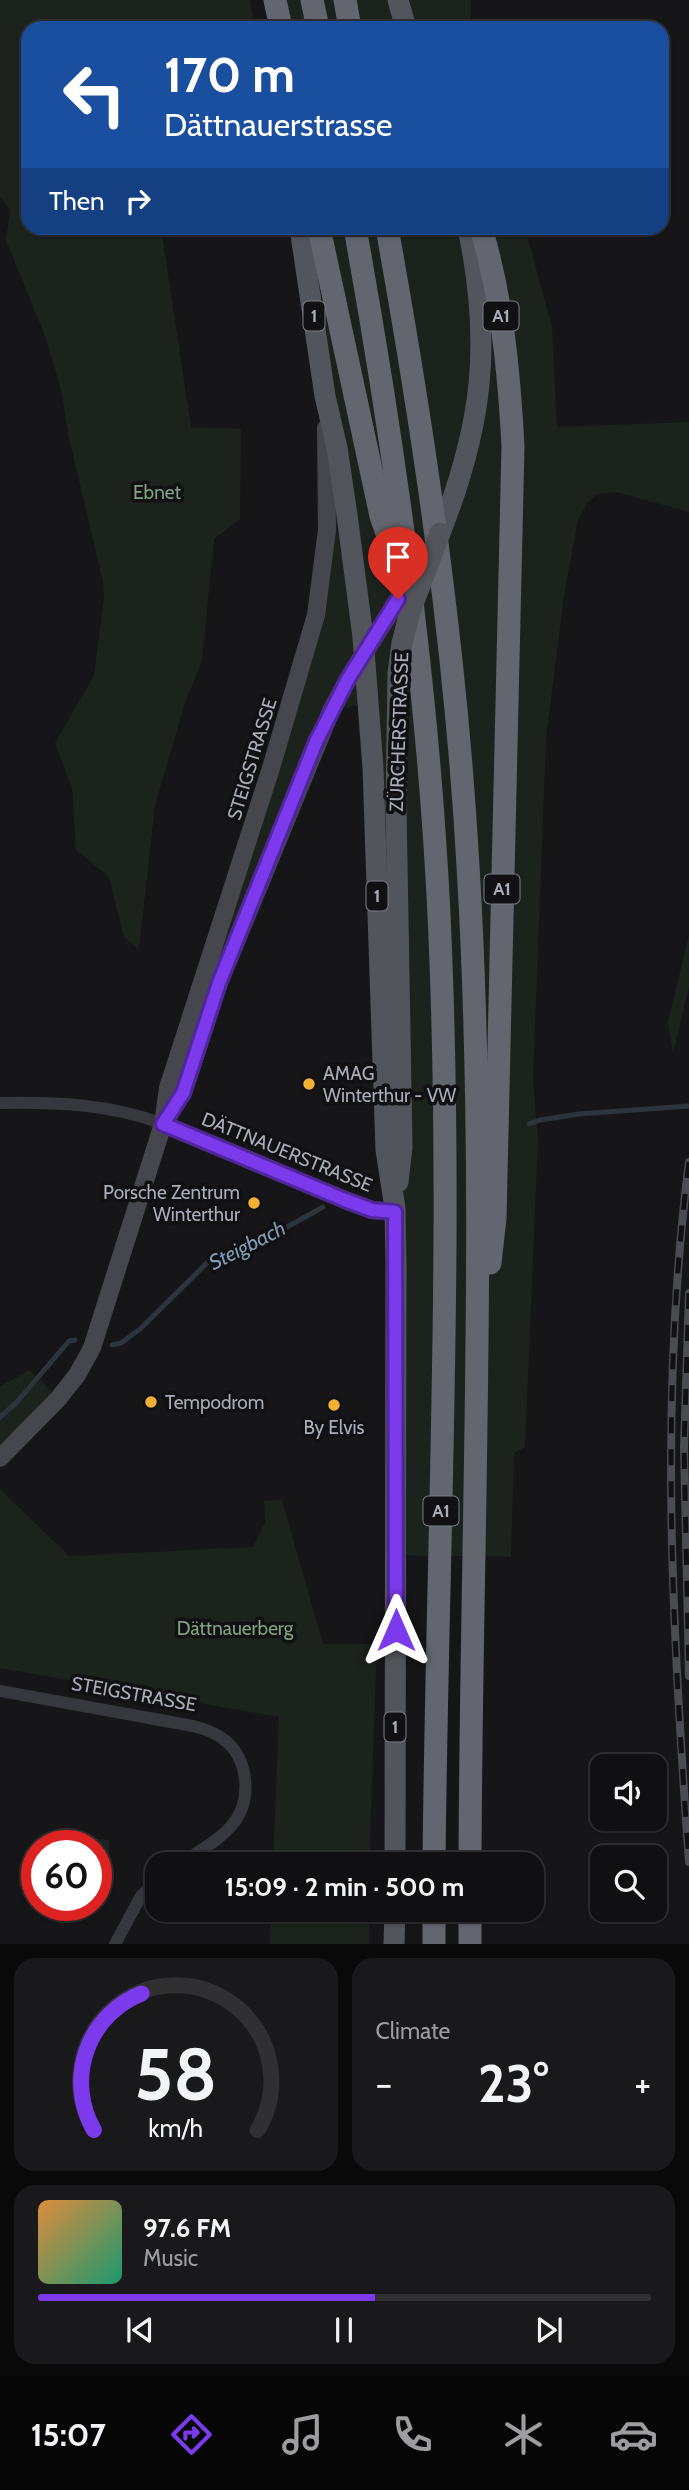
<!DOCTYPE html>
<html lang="en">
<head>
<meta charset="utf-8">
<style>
  body { margin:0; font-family:Cabin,sans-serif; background:#19191b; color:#f1f3f6; height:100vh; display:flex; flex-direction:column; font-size:26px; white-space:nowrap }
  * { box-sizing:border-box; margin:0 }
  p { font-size:23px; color:#9c9d9f }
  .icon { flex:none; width:38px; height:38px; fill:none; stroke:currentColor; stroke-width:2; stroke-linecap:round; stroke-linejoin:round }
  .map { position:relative; height:1944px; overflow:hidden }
  .panel { display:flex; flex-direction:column; gap:14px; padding:14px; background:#09090a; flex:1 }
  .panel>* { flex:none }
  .banner { position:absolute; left:21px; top:21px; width:648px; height:214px; border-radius:21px; box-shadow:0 2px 5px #0004,0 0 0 2px #303032; background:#1a4fa0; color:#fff; overflow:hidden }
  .controls { position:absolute; left:590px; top:1754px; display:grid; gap:14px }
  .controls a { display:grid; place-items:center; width:77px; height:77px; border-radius:14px; background:#101012; box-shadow:0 2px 5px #0004,0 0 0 2px #303032; font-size:35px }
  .speed { position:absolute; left:21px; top:1830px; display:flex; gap:14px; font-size:35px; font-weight:700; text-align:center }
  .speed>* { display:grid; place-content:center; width:91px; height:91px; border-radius:50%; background:#101012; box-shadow:0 2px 5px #0004,0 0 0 2px #303032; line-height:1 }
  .speed .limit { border:10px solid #d22; background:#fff; color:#111 }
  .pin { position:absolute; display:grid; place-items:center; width:60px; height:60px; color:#fff; margin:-72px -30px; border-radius:50% 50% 50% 0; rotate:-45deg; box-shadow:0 0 7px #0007 }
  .pin .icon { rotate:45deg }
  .me { position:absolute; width:77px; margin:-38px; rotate:0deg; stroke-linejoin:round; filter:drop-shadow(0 0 5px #0008) }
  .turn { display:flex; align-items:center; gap:24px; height:147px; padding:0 28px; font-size:32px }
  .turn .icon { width:91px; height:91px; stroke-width:2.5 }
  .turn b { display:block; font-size:49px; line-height:60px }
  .then { display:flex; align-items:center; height:66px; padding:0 28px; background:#0003; gap:14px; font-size:26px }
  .big { font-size:52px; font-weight:700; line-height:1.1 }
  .panel .card { flex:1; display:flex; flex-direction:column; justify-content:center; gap:10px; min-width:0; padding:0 24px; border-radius:21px; background:#19191b }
  .panel .dial { align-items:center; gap:0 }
  .dial svg { height:182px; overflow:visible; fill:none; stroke:#303032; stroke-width:7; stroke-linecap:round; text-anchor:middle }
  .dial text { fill:#f1f3f6; stroke:none }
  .song { display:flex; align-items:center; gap:21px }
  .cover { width:84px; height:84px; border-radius:10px; background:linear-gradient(135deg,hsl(30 70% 55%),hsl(160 70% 35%)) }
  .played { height:7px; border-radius:4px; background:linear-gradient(90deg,#7c3aed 55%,#303032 55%) }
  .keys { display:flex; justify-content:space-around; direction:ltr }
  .heat { display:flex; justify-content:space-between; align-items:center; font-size:38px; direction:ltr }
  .panel .tiles { flex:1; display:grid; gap:14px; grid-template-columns:1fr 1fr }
  .card:last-child { grid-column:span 2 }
  .trip { position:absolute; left:145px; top:1852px; width:399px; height:70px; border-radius:21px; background:#101012; box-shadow:0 2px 5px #0004,0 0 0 2px #303032; font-weight:700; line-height:70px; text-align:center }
  .tab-bar { display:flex; height:112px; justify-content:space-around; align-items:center; background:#060607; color:#9c9d9f }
  .tab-bar .icon { width:49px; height:49px }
  .tab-bar .active { color:#7c3aed }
  .tab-bar b { font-size:32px; color:#f1f3f6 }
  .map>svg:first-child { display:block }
  .green { fill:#1c231d }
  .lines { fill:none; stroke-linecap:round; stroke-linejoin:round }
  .stream { stroke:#2c353c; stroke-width:5 }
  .minor { stroke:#37383d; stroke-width:12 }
  .secondary { stroke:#45474d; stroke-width:18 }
  .primary { stroke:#53555c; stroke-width:21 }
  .motorway { stroke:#63666e; stroke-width:23 }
  .rail-casing { stroke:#4a4c52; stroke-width:8 }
  .rail { stroke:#111113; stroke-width:5; stroke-dasharray:16; stroke-linecap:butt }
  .secondary-bridge { stroke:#45474d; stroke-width:18 }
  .primary-bridge { stroke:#53555c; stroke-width:21 }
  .route-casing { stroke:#51269a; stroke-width:18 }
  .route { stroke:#7c3aed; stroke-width:12 }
  .poi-dot { fill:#f2b134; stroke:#111113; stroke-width:2.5 }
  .labels { text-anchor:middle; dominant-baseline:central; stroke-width:7; stroke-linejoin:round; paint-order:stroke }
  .shield { fill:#111113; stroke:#7b7e86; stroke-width:2 }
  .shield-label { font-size:18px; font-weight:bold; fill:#a8adb8 }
  .park-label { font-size:19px; fill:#7fa381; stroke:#111113 }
  .street-label { font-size:19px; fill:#a8adb8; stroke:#111113 }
  .poi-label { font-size:19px; fill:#a8adb8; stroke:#111113; text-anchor:start }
  .water-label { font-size:21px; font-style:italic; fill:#7f9bb3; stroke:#111113 }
</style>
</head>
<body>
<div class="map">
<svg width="689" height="1944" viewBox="0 0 689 1944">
  <rect width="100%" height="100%" fill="#161618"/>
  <g class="green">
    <polygon points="0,0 250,0 254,28 28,28 28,228 161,228 191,427 241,429 240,519 214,539 202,660 184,706 155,805 139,949 124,937 109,877 76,850 72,788 55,743 94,676 104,598 103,581 69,438 61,389 45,336 6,240 10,209 0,197"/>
    <polygon points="265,0 471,0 471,28 270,28"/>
    <polygon points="300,228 525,228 552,327 557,427 689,422 689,512 616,492 597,494 587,503 578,520 564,595 546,738 533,1079 538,1139 525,1447 514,1453 511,1557 396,1555 368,703 330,711 227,962 209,968 306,652 328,496"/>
    <polygon points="689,935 689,987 673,1053 668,1022"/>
    <polygon points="30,1370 58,1399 0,1458 0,1386"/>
    <polygon points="0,1489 69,1556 253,1547 265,1522 264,1501 282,1500 323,1644 377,1644 369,1864 273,1864 279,1717 0,1668"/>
    <polygon points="78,1837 109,1840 110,1871 96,1870 96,1846 77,1846"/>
    <polygon points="271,1909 369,1909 369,1944 270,1944"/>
  </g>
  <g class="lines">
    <g class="stream">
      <polyline points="529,1124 540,1120 579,1114 689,1106"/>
      <polyline points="112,1345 121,1343 140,1329 207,1263 287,1227 323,1207"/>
      <polyline points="0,1417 16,1403 69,1341 75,1340"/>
    </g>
    <g class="minor">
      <path d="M 0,1103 C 56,1102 111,1104 163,1124"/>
      <path d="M 0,1691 L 193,1726 C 205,1729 217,1733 227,1742 C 249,1762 252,1802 232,1825 C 219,1841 197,1852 180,1864"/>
      <polyline points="115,1944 141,1896 158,1880"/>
    </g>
    <g class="secondary">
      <polyline points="165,1121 183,1093 219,983 331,711"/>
      <polyline points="163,1124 345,1200 372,1210 395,1212"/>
      <polyline points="0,1458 58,1399 77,1375 92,1348 163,1124 168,1088 271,768 316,615 327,530 326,428"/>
    </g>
    <g class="primary">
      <polyline points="398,0 406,28"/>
      <polyline points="300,228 325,396 337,448 347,515 363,637 373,768 386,1150 395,1208 396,1263 395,1864"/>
      <path d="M 440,533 C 483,425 492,342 468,228"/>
      <polyline points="396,806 402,1147 398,1182"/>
      <polyline points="394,1944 395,1909"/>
    </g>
    <g class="motorway">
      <polyline points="275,0 281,28"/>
      <polyline points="312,0 318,28"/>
      <polyline points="345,0 350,28"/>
      <polyline points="319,228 381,516 399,568"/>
      <path d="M 355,228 C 396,455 428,684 439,915 C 454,1231 437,1547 434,1864"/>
      <path d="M 387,228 C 425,439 456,651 468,866 C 488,1198 471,1531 470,1864"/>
      <path d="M 481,228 C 502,298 509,372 513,446 L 495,1218 L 490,1263"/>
      <polyline points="470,1909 470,1944"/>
      <polyline points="434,1944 434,1909"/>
    </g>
    <defs>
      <g id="rail">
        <path d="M 689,1162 C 659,1394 672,1629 689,1862"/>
        <polyline points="689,1293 684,1448 689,1676"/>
      </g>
    </defs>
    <use href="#rail" class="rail-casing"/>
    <use href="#rail" class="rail"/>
    <polyline class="secondary-bridge" points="331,711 348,679 424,559"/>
    <polyline class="primary-bridge" points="396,806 398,673 402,643 410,612 440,533"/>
  </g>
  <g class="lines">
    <defs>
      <polyline id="route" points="396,1630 395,1212 372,1210 345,1200 163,1124 183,1093 219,983 316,742 348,679 398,599"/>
    </defs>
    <use href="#route" class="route-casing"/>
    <use href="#route" class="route"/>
  </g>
  <g class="poi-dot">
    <circle cx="309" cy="1084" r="7"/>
    <circle cx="254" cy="1203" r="7"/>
    <circle cx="151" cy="1402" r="7"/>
    <circle cx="334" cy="1405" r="7"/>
  </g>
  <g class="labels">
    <g class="shield">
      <rect x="303.5" y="301.5" width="21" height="29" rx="5"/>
      <rect x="483.5" y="301.5" width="35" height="29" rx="5"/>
      <rect x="484.5" y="874.5" width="35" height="29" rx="5"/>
      <rect x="366.5" y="881.5" width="21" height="29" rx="5"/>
      <rect x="423.5" y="1496.5" width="35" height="29" rx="5"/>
      <rect x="384.5" y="1712.5" width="21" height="29" rx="5"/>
    </g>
    <g class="shield-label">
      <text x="314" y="316">1</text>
      <text x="501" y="316">A1</text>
      <text x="502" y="889">A1</text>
      <text x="377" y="896">1</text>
      <text x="441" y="1511">A1</text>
      <text x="395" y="1727">1</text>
    </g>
    <g class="park-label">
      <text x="157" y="492">Ebnet</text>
      <text x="235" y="1628">Dättnauerberg</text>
    </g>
    <g class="street-label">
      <text transform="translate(399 732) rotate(-88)">ZÜRCHERSTRASSE</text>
      <text transform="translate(252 759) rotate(-73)">STEIGSTRASSE</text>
      <text transform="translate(287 1152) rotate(22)">DÄTTNAUERSTRASSE</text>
      <text transform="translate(134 1694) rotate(10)">STEIGSTRASSE</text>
    </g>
    <g class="poi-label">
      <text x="323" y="1073">AMAG<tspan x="323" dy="22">Winterthur - VW</tspan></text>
      <text x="240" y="1192" text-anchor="end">Porsche Zentrum<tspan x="240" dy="22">Winterthur</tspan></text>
      <text x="165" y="1402">Tempodrom</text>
      <text x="334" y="1427" text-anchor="middle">By Elvis</text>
    </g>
    <g class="water-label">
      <text transform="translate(247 1245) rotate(-27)">Steigbach</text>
    </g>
  </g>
</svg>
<div class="controls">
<a><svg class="icon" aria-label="sound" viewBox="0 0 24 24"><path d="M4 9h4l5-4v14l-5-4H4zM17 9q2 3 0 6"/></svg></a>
<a><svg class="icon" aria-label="search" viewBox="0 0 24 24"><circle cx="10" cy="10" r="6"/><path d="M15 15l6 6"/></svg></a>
</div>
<div class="speed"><div class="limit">60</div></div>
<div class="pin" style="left:398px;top:599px;background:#d93025"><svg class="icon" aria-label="arrive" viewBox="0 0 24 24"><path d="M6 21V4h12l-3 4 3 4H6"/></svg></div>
<svg class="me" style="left:396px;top:1630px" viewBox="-20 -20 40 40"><path d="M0-17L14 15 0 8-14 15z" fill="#7c3aed" stroke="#fff" stroke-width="4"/></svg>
<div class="trip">15:09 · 2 min · 500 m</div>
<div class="banner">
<div class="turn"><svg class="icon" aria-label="left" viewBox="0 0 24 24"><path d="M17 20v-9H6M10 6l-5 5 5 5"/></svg><div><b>170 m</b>Dättnauerstrasse</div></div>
<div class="then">Then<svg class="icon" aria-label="right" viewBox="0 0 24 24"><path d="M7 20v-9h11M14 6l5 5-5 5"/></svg></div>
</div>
</div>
<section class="panel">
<div class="tiles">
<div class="card dial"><svg viewBox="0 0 100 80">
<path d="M14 69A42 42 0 1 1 86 69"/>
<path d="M14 69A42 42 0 0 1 35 9" stroke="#7c3aed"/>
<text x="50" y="56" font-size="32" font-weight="700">58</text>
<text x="50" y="72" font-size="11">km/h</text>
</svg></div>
<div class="card"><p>Climate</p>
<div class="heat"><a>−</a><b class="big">23°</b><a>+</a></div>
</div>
<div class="card">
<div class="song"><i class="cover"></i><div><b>97.6 FM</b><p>Music</p></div></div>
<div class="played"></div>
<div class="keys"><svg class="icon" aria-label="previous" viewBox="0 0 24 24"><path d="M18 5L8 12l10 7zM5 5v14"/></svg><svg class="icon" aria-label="pause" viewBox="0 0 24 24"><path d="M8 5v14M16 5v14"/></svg><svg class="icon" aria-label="next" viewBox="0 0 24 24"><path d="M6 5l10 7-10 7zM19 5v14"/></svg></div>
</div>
</div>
</section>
<nav class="tab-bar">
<b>15:07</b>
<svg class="icon active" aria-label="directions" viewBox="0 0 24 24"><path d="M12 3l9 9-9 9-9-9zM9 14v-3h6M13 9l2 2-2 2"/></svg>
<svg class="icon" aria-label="music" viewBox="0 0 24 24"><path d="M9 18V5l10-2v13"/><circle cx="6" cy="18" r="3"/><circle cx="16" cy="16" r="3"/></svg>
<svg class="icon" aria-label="phone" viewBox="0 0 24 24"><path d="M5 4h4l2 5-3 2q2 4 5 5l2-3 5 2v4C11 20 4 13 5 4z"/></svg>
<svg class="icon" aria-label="climate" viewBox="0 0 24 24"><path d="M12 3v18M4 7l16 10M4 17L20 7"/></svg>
<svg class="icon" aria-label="car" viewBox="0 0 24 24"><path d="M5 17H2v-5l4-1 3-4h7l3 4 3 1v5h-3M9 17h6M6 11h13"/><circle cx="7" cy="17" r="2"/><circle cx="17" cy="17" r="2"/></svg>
</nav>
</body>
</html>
